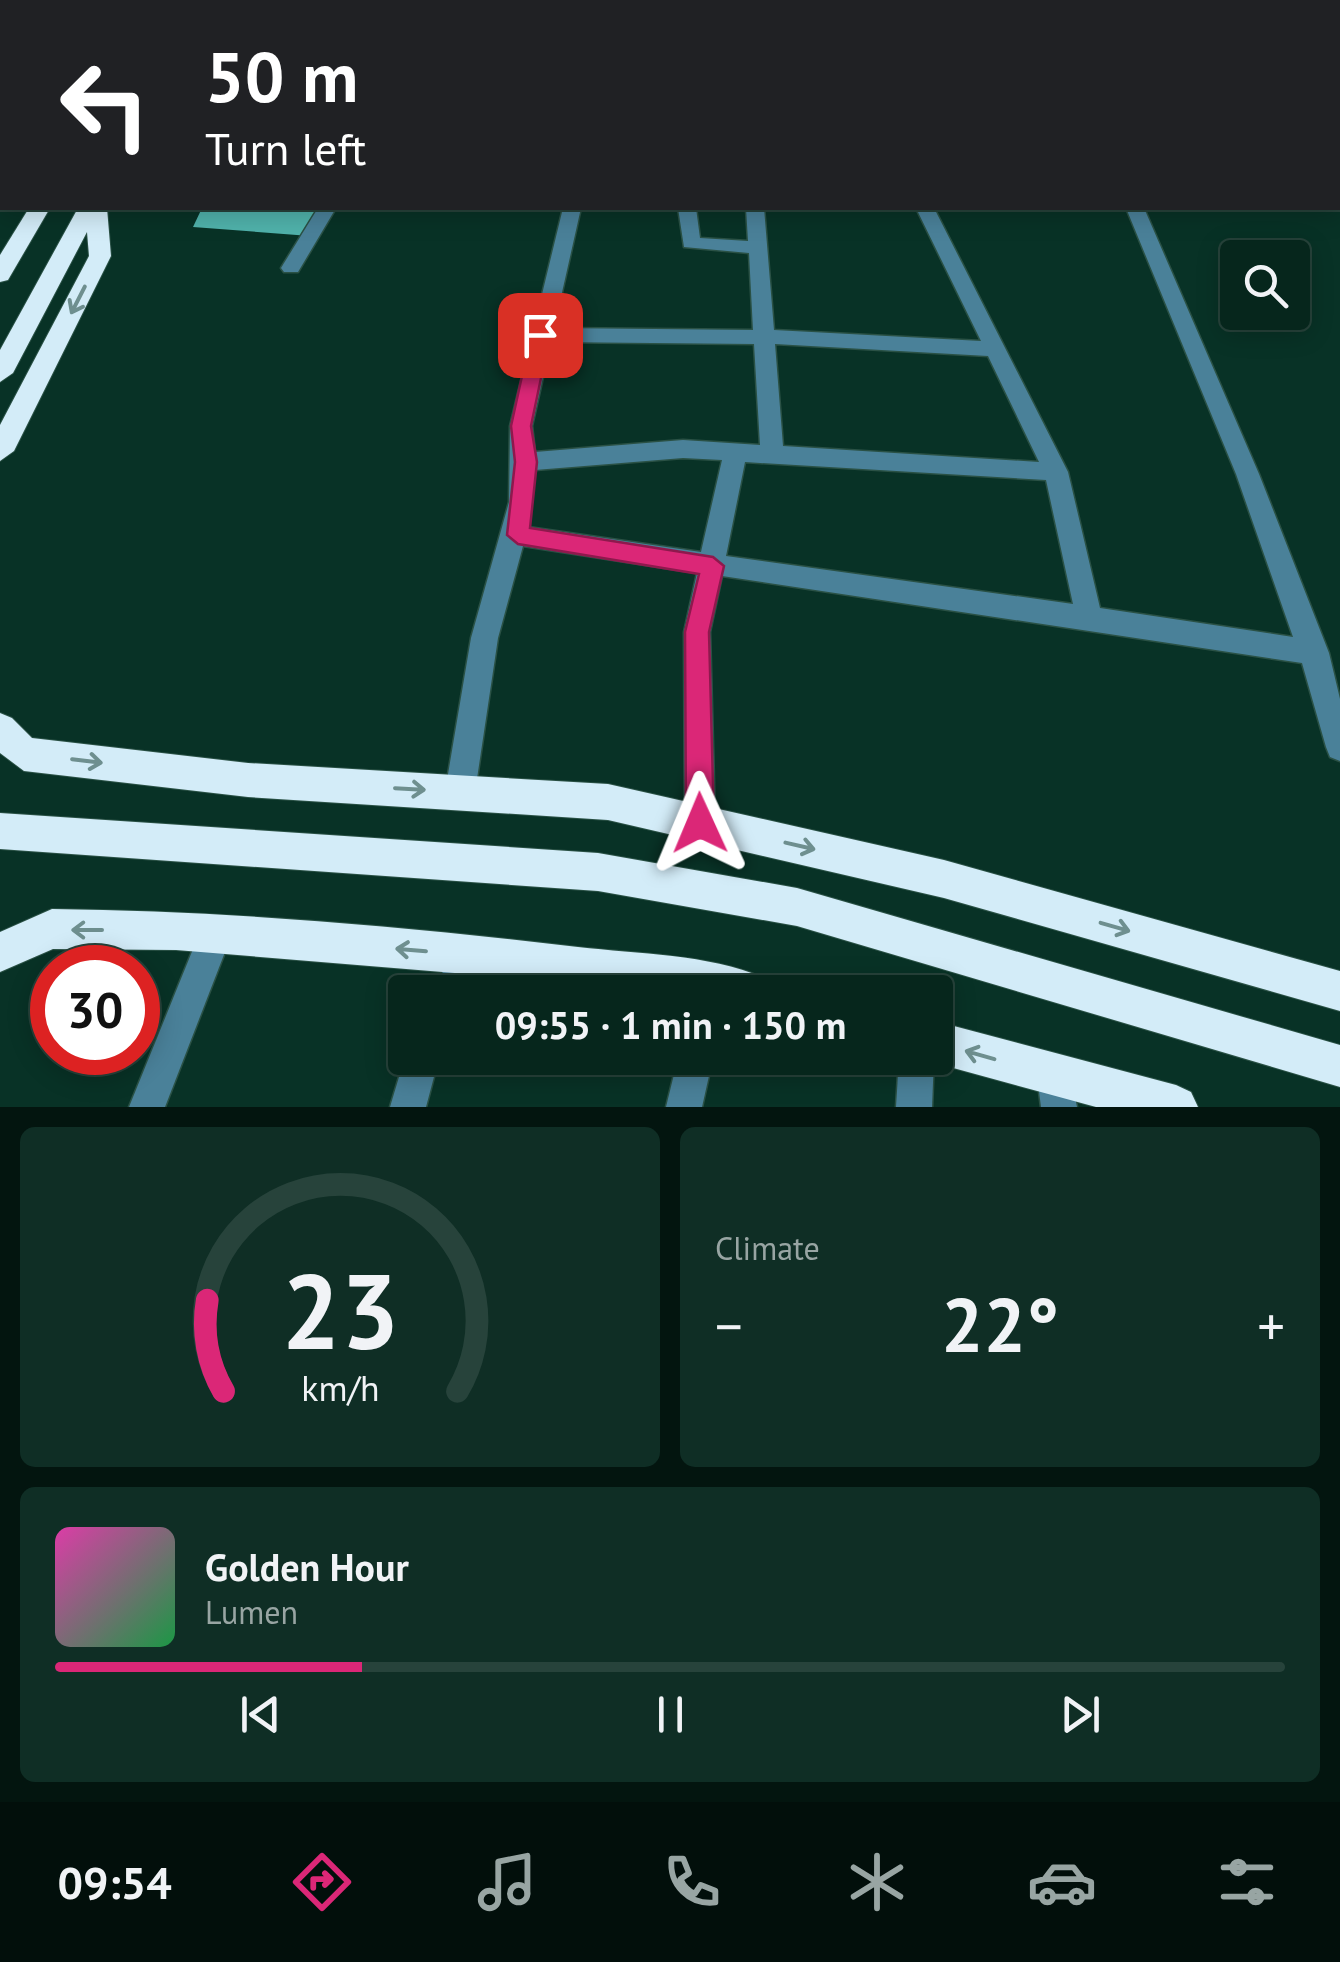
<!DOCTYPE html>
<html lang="en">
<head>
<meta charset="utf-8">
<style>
  body { margin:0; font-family:"PT Sans",sans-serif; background:#0f2e25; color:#f1f3f6; height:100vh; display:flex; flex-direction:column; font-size:38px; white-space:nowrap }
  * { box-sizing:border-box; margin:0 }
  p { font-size:32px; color:#98a5a3 }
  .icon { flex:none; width:55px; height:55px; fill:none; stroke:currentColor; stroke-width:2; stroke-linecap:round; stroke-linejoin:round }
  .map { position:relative; height:1107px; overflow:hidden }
  .sheet { display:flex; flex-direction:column; gap:20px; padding:20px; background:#03150f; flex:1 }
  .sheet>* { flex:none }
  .hud { position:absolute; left:0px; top:0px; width:1340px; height:210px; box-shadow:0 5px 25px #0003,0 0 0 2px #27433b; background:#202124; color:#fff; overflow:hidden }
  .controls { position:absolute; left:1220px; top:240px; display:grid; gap:20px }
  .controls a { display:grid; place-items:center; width:90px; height:90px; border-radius:10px; background:#06261c; box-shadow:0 5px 25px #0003,0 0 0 2px #27433b; font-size:50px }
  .speed { position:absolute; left:30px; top:945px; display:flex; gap:20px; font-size:50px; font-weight:700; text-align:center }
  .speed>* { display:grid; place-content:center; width:130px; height:130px; border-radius:50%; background:#06261c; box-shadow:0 5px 25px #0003,0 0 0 2px #27433b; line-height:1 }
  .speed .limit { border:15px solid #d22; background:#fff; color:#111 }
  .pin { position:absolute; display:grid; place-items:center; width:85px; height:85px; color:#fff; margin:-42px; border-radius:20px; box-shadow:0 5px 15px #0006 }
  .me { position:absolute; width:110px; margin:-55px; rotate:359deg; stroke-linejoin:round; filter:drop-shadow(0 0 8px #0008) }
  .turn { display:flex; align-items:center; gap:35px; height:210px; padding:0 40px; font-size:45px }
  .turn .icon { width:130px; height:130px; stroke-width:2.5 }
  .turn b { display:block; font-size:70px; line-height:85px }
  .big { font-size:75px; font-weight:700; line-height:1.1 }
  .sheet .tile { flex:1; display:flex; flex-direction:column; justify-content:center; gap:15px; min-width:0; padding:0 35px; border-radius:15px; background:#0f2e25 }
  .sheet .dial { align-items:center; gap:0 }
  .dial svg { height:260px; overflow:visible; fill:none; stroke:#27433b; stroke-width:7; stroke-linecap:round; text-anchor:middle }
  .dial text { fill:#f1f3f6; stroke:none }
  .song { display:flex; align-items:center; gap:30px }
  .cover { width:120px; height:120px; border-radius:15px; background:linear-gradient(135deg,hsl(320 70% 55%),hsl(140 70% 35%)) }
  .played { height:10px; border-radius:5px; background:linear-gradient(90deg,#db2777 25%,#27433b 25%) }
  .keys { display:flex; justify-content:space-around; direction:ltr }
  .heat { display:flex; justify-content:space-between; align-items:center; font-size:55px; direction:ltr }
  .sheet .tiles { flex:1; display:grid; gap:20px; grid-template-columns:1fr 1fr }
  .tile:last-child { grid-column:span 2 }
  .trip { position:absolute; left:388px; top:975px; width:565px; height:100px; border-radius:10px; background:#06261c; box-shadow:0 5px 25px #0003,0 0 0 2px #27433b; font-weight:700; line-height:100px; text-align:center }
  .tabs { display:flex; height:160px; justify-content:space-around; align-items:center; background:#020f0b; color:#98a5a3 }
  .tabs .icon { width:70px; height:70px }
  .tabs .selected { color:#db2777 }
  .tabs b { font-size:45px; color:#f1f3f6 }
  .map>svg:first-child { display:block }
  .building { fill:#50b2ab }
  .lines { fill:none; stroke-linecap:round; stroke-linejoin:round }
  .minor-casing { stroke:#2a5145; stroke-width:3 }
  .highway-casing { stroke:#2a5145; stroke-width:2 }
  .minor { fill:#4a8199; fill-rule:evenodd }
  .highway { fill:#d3ecf8; fill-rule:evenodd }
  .oneway { stroke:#6e8f8f }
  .route { fill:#db2777; stroke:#8e194d; stroke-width:2.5 }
</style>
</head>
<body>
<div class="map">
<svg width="1340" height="1107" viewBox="0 0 1340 1107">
  <rect width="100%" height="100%" fill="#083226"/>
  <polygon class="building" points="202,208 327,208 310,236 193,227"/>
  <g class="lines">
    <defs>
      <g id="minor">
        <rect x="741" y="0" width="14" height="2"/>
        <polygon points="814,0 912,0 913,2 816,2"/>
        <polygon points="318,208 336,208 298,272 284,272 281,268"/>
        <path d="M 563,208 L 581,208 L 554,328 L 753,330 L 749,253 L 684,247 L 678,208 L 696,208 L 700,238 L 748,241 L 746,208 L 764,208 L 774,330 L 981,341 L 916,208 L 934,208 L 1068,472 L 1100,608 L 1293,637 L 1236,474 L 1126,208 L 1144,208 L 1259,474 L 1329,653 L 1340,699 L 1340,761 L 1330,757 L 1326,747 L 1302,663 L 722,576 L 710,632 L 715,823 L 711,834 L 700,838 L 689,834 L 685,823 L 684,632 L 697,573 L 523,546 L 498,638 L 475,792 L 471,802 L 460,807 L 449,802 L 445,792 L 471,638 L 509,502 L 510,426 ZM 551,342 L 754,344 L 760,445 L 683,440 L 535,452 L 532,426 ZM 775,344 L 988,356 L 1039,462 L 783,446 ZM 683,458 L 722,460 L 701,552 L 528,527 L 535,470 ZM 745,462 L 1046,480 L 1073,604 L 726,556 Z"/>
        <polygon points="216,918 228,922 232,934 165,1107 129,1107 204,922"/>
        <path d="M 479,938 L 491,943 L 496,955 L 470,992 L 432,992 C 440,972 459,947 479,938 Z"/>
        <polygon points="405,1057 439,1058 426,1107 390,1107"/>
        <polygon points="678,1058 713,1058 702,1107 666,1107"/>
        <polygon points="899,1058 934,1058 932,1107 896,1107"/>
        <polygon points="1055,1058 1068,1063 1077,1107 1041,1107 1037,1076 1042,1063"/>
      </g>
      <g id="highway">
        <polygon points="29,208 50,208 8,280 0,282 0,255"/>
        <polygon points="78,208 107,208 111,256 14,451 0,461 0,425 89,256 87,232 13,373 0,382 0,350"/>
        <polygon points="0,713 12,718 32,738 248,763 608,784 944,860 1340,971 1340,1011 944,898 608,820 248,797 24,771 0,753"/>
        <polygon points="0,813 598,853 797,888 1340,1045 1340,1087 797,926 598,891 0,849"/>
        <path d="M 52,909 C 228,911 403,926 578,947 C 639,954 708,954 765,978 L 771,992 L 625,992 L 479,975 L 176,950 L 53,949 L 0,972 L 0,932 Z"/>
        <polygon points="935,1021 1176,1085 1191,1092 1198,1107 1096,1107 935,1063 922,1058 935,1058"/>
      </g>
    </defs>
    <use href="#minor" class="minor-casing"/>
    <use href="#highway" class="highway-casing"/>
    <use href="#minor" class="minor"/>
    <use href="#highway" class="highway"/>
  </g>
  <defs><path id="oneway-shaft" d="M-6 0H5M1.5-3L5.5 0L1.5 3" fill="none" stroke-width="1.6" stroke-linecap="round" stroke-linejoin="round" transform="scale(2.5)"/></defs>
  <g class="oneway">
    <use href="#oneway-shaft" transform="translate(78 300) rotate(117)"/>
    <use href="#oneway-shaft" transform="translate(87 761) rotate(7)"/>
    <use href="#oneway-shaft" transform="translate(410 789) rotate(3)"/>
    <use href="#oneway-shaft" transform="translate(800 846) rotate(13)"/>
    <use href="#oneway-shaft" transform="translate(1115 927) rotate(16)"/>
    <use href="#oneway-shaft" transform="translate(87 930) rotate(-180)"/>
    <use href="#oneway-shaft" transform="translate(411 950) rotate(-175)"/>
    <use href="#oneway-shaft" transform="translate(980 1055) rotate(-164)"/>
  </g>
  <polygon class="route" points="540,329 550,335 531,426 537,462 530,528 713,557 724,566 709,632 714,823 710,833 700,837 690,833 686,823 685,632 699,574 518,544 507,535 515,462 511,426 531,335"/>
</svg>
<div class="controls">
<a><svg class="icon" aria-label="search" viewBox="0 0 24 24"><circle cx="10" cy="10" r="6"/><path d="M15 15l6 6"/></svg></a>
</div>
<div class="speed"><div class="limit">30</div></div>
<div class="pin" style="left:540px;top:335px;background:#d93025"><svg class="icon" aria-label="arrive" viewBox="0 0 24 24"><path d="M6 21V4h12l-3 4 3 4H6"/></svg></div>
<svg class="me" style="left:700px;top:823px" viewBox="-20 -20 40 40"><path d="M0-17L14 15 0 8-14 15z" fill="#db2777" stroke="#fff" stroke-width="4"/></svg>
<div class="trip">09:55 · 1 min · 150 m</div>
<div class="hud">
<div class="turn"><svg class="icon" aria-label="left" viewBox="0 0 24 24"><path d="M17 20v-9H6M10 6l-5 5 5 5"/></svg><div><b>50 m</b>Turn left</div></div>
</div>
</div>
<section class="sheet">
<div class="tiles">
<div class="tile dial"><svg viewBox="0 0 100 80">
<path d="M14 69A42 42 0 1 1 86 69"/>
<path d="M14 69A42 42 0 0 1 9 41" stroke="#db2777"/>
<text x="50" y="56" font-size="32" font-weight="700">23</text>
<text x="50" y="72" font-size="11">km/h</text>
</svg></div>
<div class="tile"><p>Climate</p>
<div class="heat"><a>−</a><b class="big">22°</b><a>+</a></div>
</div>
<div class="tile">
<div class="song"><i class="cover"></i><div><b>Golden Hour</b><p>Lumen</p></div></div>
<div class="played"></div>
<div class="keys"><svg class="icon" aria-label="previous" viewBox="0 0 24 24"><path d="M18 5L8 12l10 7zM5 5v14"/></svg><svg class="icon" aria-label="pause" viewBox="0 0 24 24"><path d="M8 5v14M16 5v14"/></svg><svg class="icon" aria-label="next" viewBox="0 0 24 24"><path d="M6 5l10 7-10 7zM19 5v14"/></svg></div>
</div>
</div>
</section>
<nav class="tabs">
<b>09:54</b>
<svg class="icon selected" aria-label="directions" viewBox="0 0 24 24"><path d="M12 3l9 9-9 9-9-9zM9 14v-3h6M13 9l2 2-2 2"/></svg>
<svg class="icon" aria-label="music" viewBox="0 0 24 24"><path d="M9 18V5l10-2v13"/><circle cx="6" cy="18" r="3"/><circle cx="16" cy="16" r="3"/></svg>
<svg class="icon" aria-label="phone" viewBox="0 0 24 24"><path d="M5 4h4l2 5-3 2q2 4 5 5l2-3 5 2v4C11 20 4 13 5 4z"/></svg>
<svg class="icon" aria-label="climate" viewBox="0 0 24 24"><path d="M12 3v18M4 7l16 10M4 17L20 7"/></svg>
<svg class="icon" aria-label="car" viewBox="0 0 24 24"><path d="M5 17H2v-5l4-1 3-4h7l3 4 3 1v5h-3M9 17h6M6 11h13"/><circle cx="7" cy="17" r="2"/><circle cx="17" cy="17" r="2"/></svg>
<svg class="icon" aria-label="filters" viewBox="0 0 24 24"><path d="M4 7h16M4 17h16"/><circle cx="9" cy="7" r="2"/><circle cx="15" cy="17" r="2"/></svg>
</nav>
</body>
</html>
